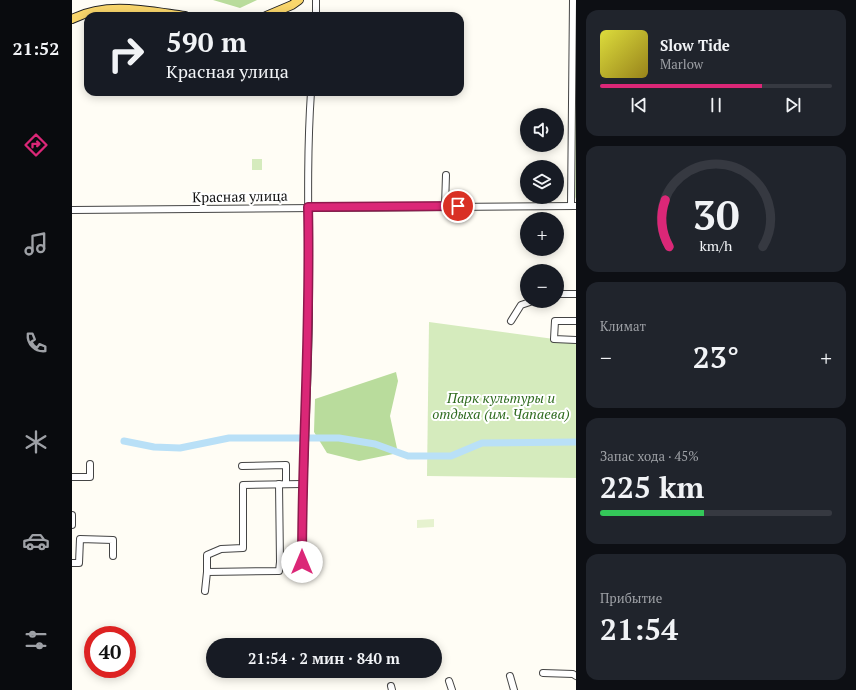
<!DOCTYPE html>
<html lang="ru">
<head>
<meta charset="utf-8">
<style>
  body { margin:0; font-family:"PT Serif",serif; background:#20242c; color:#f1f3f6; height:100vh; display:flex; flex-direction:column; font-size:15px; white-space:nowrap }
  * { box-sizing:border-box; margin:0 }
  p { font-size:13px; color:#9ea1a6 }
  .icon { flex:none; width:22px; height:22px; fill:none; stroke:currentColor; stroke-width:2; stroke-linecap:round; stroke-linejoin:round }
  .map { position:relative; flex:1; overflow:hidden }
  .side { display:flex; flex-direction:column; gap:10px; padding:10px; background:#0d0f14; width:280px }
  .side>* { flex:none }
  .top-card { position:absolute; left:12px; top:12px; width:380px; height:84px; border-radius:12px; box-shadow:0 2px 10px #0003; background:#171b24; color:#f1f3f6; overflow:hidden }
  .controls { position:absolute; left:448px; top:108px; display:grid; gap:8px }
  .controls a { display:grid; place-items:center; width:44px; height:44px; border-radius:50%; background:#171b24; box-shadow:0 2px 10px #0003; font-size:20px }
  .speed { position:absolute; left:12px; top:626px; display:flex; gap:8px; font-size:20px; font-weight:700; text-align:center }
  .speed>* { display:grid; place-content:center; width:52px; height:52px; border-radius:50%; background:#171b24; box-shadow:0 2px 10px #0003; line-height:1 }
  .speed .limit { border:6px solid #d22; background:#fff; color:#111 }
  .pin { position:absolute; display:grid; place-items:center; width:34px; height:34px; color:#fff; margin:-17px; border:2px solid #fff; border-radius:50%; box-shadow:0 1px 4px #0007 }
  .me { position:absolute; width:44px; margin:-22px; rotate:0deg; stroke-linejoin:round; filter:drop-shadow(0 0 3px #0008) }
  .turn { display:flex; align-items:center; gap:14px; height:84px; padding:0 16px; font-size:18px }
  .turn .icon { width:52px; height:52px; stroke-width:2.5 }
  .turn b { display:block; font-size:28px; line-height:34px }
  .big { font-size:30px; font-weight:700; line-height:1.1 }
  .side .tile { flex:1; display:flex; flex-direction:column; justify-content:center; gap:6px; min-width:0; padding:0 14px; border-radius:12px; background:#20242c }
  .side .dial { align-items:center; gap:0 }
  .dial svg { height:104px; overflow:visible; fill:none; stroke:#363941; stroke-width:7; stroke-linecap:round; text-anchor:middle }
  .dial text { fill:#f1f3f6; stroke:none }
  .song { display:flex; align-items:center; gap:12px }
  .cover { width:48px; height:48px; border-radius:6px; background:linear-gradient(135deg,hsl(60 70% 55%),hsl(50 70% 35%)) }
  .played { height:4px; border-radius:2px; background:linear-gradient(90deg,#db2777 70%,#363941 70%) }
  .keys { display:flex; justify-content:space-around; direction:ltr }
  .heat { display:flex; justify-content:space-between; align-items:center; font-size:22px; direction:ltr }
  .charge { height:6px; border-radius:3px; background:linear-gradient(90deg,#34c759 45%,#363941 0) }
  .trip { position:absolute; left:134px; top:638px; width:236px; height:40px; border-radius:20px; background:#171b24; box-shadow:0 2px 10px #0003; font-weight:700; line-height:40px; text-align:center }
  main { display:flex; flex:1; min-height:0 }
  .tab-bar { display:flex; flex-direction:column; width:72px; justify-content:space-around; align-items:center; background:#090b0e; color:#9ea1a6 }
  .tab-bar .icon { width:28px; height:28px }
  .tab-bar .selected { color:#db2777 }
  .tab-bar b { font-size:18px; color:#f1f3f6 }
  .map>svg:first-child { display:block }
  .green { fill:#d5ebbd }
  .forest { fill:#b9dc9c }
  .pitch { fill:#e6f2cf }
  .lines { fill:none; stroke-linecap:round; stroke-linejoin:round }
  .river { stroke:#b9e0f7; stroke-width:7 }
  .minor-casing { stroke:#444; stroke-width:8 }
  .major-casing { stroke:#222; stroke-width:10 }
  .minor { stroke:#fff; stroke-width:6 }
  .major { stroke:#f9d66b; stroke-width:8 }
  .route-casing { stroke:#8e194d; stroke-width:10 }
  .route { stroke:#db2777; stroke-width:7 }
  .labels { text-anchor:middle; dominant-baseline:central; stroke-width:4; stroke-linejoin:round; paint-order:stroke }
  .street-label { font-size:14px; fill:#111; stroke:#fff }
  .park-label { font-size:14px; font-style:italic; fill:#2f6b1f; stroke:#fff }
</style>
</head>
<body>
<main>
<nav class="tab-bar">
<b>21:52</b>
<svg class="icon selected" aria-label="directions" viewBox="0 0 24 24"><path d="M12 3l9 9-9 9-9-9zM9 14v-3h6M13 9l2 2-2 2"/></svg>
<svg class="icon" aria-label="music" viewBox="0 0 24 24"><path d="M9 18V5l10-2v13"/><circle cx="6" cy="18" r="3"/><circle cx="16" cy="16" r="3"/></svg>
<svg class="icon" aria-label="phone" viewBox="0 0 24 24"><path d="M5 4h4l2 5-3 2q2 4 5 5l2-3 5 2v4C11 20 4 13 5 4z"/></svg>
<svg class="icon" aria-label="climate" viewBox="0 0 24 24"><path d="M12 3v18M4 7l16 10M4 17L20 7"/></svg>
<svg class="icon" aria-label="car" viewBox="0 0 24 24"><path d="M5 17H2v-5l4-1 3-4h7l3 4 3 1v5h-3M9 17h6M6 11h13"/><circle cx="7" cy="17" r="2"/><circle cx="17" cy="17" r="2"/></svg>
<svg class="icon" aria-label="filters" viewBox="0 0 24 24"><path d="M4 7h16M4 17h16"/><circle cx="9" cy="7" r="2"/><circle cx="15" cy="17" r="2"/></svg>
</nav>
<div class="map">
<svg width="504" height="690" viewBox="0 0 504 690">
  <rect width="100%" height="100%" fill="#fffdf5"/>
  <g class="green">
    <polygon points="503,0 504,0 504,199 503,197"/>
    <rect x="180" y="159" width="10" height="11"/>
    <polygon points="357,322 504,342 504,478 355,476"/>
  </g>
  <g class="forest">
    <polygon points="141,0 185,0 168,8"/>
    <polygon points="324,372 326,381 318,416 326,453 287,461 255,453 242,432 243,399"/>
  </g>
  <polygon class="pitch" points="362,519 362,527 345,528 345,520"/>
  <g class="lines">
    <polyline class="river" points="52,441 82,447 108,448 157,438 267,438 303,444 336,456 379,456 410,443 504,442"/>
    <defs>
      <g id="minor">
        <polyline points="244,16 244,0"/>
        <polyline points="373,206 374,175"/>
        <polyline points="499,206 501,0"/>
        <polyline points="0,210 504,206"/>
        <polyline points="485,294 504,294"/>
        <polyline points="439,321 449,305 461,301"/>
        <polyline points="504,321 483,321 482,339 504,340"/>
        <polyline points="170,466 214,465 214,484"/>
        <polyline points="0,477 18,477 18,464"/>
        <polyline points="207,484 208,562"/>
        <polyline points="0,515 0,525"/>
        <polyline points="0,563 7,563 8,539 41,540 41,556"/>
        <polyline points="135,572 135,555 149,549 171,548 171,485 230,484"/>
        <path d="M 133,591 L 135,572 L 207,571 L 208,562 L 230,562 C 230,479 236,396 237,313 C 237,240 234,166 239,92"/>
        <polyline points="471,673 501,674 504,676"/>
        <polyline points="438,676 442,690"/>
        <polyline points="377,681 380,690"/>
        <polyline points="319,686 320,690"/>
      </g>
      <g id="major">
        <polyline points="194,16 220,5 227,0"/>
        <path d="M 0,19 C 35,1 76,11 113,16"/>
      </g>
    </defs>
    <use href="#minor" class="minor-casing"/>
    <use href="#major" class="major-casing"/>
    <use href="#minor" class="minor"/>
    <use href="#major" class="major"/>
  </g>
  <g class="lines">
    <defs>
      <path id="route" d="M 230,562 C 230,444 239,326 236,207 L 386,206"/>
    </defs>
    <use href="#route" class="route-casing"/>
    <use href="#route" class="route"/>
  </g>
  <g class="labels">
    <g class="street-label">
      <text transform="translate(168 196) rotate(-1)">Красная улица</text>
    </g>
    <g class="park-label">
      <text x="429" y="397">Парк культуры и<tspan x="429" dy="16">отдыха (им. Чапаева)</tspan></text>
    </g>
  </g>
</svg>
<div class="controls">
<a><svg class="icon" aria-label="sound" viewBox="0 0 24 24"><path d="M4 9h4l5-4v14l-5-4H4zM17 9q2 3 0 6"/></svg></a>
<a><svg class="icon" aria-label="layers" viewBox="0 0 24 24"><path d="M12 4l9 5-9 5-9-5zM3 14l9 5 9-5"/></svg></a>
<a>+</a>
<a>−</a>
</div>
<div class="speed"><div class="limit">40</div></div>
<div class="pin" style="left:386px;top:206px;background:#d93025"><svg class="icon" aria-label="arrive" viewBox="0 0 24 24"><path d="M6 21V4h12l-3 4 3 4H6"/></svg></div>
<svg class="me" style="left:230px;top:562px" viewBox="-20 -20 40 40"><circle r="19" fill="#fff"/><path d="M0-13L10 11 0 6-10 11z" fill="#db2777"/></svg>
<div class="trip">21:54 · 2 мин · 840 m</div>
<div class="top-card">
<div class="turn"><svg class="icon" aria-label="right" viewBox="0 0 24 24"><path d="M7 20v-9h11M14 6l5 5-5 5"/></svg><div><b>590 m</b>Красная улица</div></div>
</div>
</div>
<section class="side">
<div class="tile">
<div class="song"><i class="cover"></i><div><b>Slow Tide</b><p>Marlow</p></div></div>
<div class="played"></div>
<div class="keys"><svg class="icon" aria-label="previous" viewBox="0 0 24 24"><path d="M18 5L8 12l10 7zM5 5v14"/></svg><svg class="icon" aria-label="pause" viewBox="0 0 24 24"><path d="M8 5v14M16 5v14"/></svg><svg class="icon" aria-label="next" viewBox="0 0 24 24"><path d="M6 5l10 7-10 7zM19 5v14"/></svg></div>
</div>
<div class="tile dial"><svg viewBox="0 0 100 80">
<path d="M14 69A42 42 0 1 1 86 69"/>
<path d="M14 69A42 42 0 0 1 11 33" stroke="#db2777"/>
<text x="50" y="56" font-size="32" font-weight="700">30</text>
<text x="50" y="72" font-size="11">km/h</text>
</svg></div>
<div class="tile"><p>Климат</p>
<div class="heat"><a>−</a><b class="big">23°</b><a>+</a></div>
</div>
<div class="tile"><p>Запас хода · 45%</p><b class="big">225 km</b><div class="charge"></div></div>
<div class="tile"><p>Прибытие</p><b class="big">21:54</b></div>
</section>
</main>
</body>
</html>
